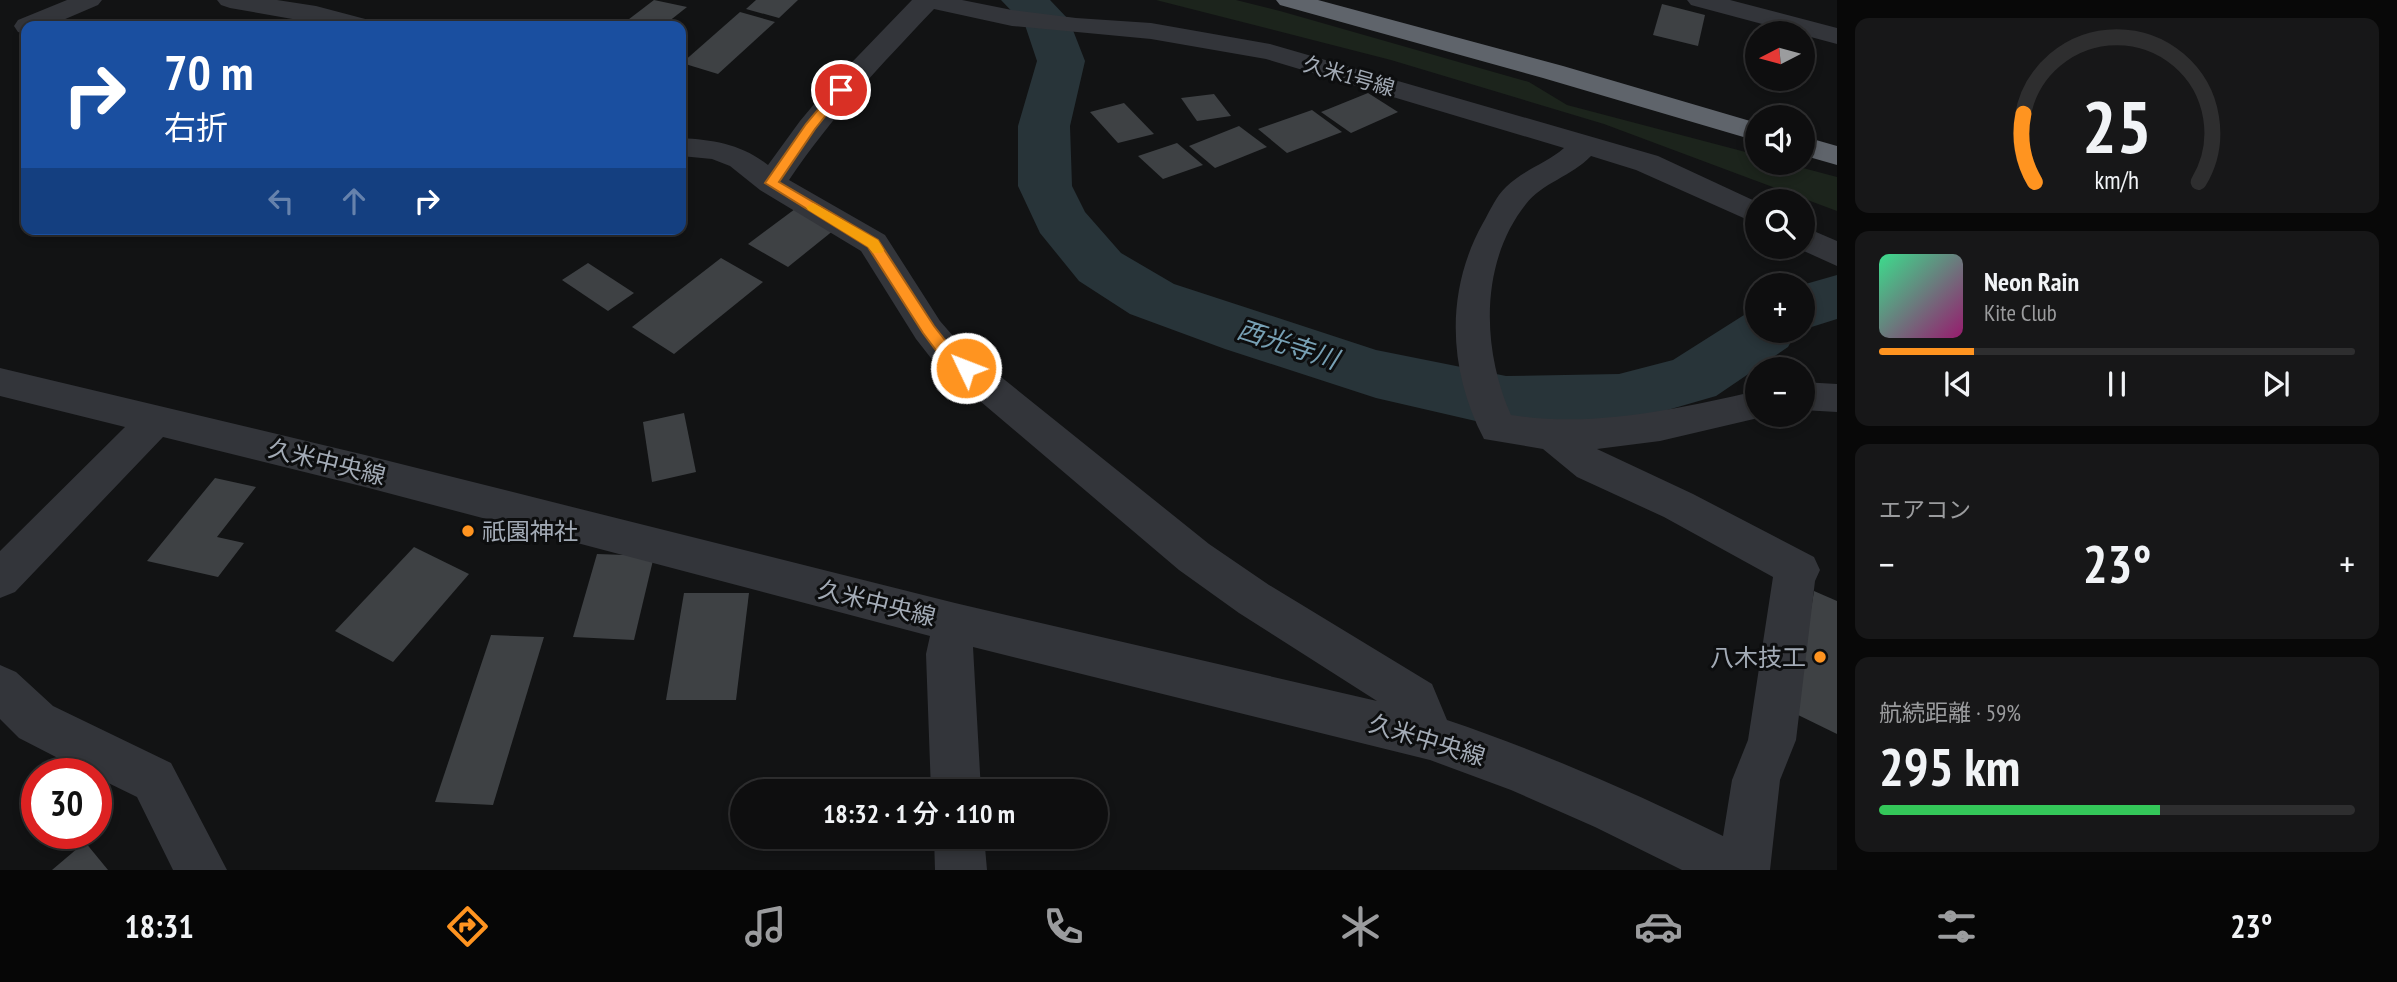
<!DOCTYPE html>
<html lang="ja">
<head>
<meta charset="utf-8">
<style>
  body { margin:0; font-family:"PT Sans Narrow","Noto Sans JP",sans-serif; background:#171718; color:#f1f3f6; height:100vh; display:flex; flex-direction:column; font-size:26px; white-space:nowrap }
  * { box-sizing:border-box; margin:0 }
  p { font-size:23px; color:#9b9c9e }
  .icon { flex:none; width:38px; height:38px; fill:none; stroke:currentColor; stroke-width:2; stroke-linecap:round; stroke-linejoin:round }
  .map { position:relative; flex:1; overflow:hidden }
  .sheet { display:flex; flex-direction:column; gap:18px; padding:18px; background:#080808; width:560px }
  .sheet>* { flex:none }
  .guide { position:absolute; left:21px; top:21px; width:665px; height:214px; border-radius:14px; box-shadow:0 4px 10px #0003,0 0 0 2px #2e2e2f; background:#1a4fa0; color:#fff; overflow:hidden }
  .needle { width:46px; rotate:264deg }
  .tools { position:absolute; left:1745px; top:21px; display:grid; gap:14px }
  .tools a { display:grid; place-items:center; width:70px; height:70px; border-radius:50%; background:#0e0e0f; box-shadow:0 4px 10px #0003,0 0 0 2px #2e2e2f; font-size:35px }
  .speed { position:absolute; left:21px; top:758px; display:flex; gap:14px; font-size:35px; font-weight:700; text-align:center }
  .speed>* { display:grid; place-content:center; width:91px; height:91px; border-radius:50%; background:#0e0e0f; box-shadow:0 4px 10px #0003,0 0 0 2px #2e2e2f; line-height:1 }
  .speed .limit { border:10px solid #d22; background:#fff; color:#111 }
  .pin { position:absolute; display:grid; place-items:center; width:60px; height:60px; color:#fff; margin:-30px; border:4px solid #fff; border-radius:50%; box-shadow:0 2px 7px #0007 }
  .me { position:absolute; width:77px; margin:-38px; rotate:313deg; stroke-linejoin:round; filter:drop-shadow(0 0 5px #0008) }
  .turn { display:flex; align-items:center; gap:24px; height:147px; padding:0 28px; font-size:32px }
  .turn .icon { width:91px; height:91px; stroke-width:2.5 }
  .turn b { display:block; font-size:49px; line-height:60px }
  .lanes { display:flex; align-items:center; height:66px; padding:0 28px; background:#0003; justify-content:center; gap:35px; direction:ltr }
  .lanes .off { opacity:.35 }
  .big { font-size:52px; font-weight:600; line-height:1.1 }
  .sheet .card { flex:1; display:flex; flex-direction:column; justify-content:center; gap:10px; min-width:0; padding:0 24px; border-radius:14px; background:#171718 }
  .sheet .dial { align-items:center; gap:0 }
  .dial svg { height:182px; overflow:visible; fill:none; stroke:#2e2e2f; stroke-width:7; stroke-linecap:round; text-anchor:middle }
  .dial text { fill:#f1f3f6; stroke:none }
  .song { display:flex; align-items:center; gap:21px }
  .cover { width:84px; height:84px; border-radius:10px; background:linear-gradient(135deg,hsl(150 70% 55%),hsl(320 70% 35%)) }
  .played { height:7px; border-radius:4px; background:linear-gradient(90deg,#ff9420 20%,#2e2e2f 20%) }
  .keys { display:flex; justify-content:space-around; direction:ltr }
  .heat { display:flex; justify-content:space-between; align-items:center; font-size:38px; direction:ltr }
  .charge { height:10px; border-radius:5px; background:linear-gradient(90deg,#34c759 59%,#2e2e2f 0) }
  .trip { position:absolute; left:730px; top:779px; width:378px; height:70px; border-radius:35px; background:#0e0e0f; box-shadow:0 4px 10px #0003,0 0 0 2px #2e2e2f; font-weight:600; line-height:70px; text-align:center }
  .dock { display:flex; height:112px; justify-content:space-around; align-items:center; background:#060606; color:#9b9c9e }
  .dock .icon { width:49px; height:49px }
  .dock .current { color:#ff9420 }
  .dock b { font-size:32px; color:#f1f3f6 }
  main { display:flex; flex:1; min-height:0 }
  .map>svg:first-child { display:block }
  .green { fill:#1c241c }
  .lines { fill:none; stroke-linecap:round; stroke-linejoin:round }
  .river { fill:#283439; fill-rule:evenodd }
  .building { fill:#3e4144 }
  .minor { fill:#33353a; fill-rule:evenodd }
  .highway { fill:#5f646b; fill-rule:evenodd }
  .route { fill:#ff9420; stroke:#a66015; stroke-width:2 }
  .slow { fill:#f59e0b }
  .poi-dot { fill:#ff9420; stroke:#0d0e0f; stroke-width:2.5 }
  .labels { text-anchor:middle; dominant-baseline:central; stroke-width:6; stroke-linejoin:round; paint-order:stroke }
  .far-street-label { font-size:21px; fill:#a3abb6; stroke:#0d0e0f }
  .street-label { font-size:24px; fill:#a3abb6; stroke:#0d0e0f }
  .poi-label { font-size:24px; fill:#a3abb6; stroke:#0d0e0f; text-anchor:start }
  .water-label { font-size:26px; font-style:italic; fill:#77a0b4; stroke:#0d0e0f }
</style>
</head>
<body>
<main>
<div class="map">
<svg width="1837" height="870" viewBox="0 0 1837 870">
  <rect width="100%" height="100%" fill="#121314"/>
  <polygon class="green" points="1156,0 1236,0 1280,11 1529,82 1567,105 1757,155 1757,163 1784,163 1837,177 1837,211 1604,124 1391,60"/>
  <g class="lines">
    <g class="river">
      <polygon points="1001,0 1050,0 1069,20 1085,61 1070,126 1072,186 1085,212 1121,253 1174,284 1376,350 1506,376 1619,374 1673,360 1744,315 1757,311 1757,331 1797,331 1788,347 1716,396 1619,424 1506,428 1376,398 1225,349 1130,314 1079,281 1040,233 1018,186 1018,126 1037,61 1025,25"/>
      <polygon points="1837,275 1837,319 1802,330 1802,285"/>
    </g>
  </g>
  <g class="building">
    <polygon points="654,0 687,7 663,26 620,26"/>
    <polygon points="756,0 798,0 779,18 746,9"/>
    <polygon points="1662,4 1705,15 1698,46 1653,35"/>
    <polygon points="740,12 775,22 718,74 682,63"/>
    <polygon points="1368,93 1398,112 1351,133 1321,112"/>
    <polygon points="1214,94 1231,116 1197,121 1181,98"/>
    <polygon points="1124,103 1154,134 1118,143 1090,112"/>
    <polygon points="1312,110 1342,132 1287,153 1258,129"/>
    <polygon points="1239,126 1267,147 1215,168 1189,146"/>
    <polygon points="1177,143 1203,165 1163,179 1138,156"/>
    <polygon points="795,209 834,230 788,267 748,244"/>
    <polygon points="721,258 763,282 674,354 632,327"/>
    <polygon points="588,263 634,293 608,311 562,280"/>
    <polygon points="684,413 696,472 652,482 643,422"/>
    <polygon points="215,478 256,487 217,537 244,543 218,577 147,561"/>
    <polygon points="414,547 469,574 393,662 335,631"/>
    <polygon points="597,554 654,556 634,640 573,637"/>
    <polygon points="1814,591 1837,601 1837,734 1794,713"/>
    <polygon points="684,593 749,593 736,700 666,700"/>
    <polygon points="491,635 544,637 493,805 435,802"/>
    <polygon points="85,842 108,870 52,870"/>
  </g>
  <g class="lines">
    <g class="minor">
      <polygon points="67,0 102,0 98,5 49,26 26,26 26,34 18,32 14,26 18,20"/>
      <polygon points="217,0 277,0 316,6 369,20 373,26 332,26 230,8 221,5"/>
      <path d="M 912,0 L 962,0 L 1012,10 L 1076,18 L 1151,23 L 1270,44 L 1658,156 L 1757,202 L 1757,224 L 1636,170 L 1591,156 C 1572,176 1542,183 1526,204 C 1479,263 1482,350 1511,415 C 1595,428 1676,409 1757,391 L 1757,415 L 1771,415 L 1660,441 L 1597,449 L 1693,494 L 1814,557 L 1820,570 L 1815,581 L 1796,740 L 1780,780 L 1770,870 L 1682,870 L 1595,827 L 1511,790 L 1430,760 L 973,647 L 981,791 L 931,791 L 926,654 L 930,636 L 365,487 L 163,437 L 15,592 L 0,598 L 0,551 L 125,427 L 0,396 L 0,368 L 365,455 L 955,603 L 1377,701 L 1239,613 L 1179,570 L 934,362 L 916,339 L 861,251 L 760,190 L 730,166 L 712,159 L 681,156 L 681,138 C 714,140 741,144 768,165 L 800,121 L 831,84 ZM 934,9 L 1012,26 L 1151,39 L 1266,59 L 1564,148 C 1547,163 1523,170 1506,187 C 1496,196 1490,211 1483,223 C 1445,291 1448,370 1484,439 L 1543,449 L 1577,477 L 1664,517 L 1773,577 L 1748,740 L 1732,780 L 1723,836 C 1633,792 1542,752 1447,720 L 1432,684 L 1269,585 L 1209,544 L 960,344 L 940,321 L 885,235 L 789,180 C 833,115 880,66 934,9 Z"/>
      <polygon points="1687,0 1730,0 1837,28 1837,44 1691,5"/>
      <polygon points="1802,226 1837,241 1837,266 1795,247 1802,247"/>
      <polygon points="1802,382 1837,384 1837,412 1802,410"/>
      <polygon points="0,665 16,672 53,706 171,763 227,870 173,870 137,797 96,777 96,774 89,774 19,738 0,719"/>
      <polygon points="934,836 984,836 987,870 935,870"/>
    </g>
    <g class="highway">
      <polygon points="1276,0 1318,0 1563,66 1757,123 1757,141 1543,78 1280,5"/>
      <polygon points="1802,136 1837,146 1837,165 1802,155"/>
    </g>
  </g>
  <polygon class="route" points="836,88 846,90 815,129 779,182 878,240 934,326 952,349 973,368 971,372 960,372 941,357 923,333 868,247 765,183 806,124"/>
  <polygon class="slow" points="813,203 878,240 884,250 882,253 873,253 868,247 808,210 806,207"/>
  <g class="poi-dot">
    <circle cx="468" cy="531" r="7"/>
    <circle cx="1820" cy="657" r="7"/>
  </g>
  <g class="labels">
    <g class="far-street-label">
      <text transform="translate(1349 76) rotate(16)">久米1号線</text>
    </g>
    <g class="street-label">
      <text transform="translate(327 462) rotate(14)">久米中央線</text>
      <text transform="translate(877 603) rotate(14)">久米中央線</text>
      <text transform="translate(1427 740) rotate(17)">久米中央線</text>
    </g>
    <g class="poi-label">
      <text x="482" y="531">祇園神社</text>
      <text x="1806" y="657" text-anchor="end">八木技工</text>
    </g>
    <g class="water-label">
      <text transform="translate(1288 344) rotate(18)">西光寺川</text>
    </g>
  </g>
</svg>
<div class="tools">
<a><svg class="needle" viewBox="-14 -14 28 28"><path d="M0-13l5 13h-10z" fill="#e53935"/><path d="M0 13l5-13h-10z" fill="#9b9c9e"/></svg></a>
<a><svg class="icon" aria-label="sound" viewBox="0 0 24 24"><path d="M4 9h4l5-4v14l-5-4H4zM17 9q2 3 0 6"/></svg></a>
<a><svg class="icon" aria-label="search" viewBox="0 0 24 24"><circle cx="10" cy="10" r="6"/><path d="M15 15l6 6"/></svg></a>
<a>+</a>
<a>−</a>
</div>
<div class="speed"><div class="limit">30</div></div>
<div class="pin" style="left:841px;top:90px;background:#d93025"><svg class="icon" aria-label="arrive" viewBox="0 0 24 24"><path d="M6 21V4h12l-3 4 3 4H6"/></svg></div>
<svg class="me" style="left:966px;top:368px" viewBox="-20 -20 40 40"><circle r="17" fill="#ff9420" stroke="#fff" stroke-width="3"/><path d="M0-11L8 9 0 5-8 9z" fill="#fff"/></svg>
<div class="trip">18:32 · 1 分 · 110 m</div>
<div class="guide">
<div class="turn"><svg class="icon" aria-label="right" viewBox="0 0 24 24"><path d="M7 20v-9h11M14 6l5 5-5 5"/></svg><div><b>70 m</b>右折</div></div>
<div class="lanes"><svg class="icon off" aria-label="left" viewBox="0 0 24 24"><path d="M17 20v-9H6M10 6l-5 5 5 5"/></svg><svg class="icon off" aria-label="ahead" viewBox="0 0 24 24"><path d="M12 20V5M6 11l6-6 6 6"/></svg><svg class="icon" aria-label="right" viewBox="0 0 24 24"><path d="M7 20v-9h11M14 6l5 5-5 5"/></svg></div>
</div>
</div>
<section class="sheet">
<div class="card dial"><svg viewBox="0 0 100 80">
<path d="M14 69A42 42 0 1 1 86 69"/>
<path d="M14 69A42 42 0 0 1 9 39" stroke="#ff9420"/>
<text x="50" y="56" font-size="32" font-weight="700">25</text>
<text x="50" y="72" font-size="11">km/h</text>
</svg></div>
<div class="card">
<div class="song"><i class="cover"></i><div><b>Neon Rain</b><p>Kite Club</p></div></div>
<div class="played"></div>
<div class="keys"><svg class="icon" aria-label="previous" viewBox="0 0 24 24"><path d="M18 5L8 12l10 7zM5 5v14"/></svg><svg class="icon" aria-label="pause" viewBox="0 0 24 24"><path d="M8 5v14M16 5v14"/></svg><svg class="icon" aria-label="next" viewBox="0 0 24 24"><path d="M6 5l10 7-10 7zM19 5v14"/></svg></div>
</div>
<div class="card"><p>エアコン</p>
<div class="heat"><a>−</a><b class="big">23°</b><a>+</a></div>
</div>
<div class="card"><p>航続距離 · 59%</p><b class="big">295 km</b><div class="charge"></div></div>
</section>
</main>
<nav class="dock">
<b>18:31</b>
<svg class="icon current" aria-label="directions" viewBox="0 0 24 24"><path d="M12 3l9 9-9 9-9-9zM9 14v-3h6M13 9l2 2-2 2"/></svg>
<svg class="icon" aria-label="music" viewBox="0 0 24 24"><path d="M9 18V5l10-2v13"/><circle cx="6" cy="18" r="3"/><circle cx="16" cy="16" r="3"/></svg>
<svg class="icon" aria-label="phone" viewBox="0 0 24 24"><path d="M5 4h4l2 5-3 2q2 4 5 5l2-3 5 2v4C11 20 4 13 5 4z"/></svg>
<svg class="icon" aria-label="climate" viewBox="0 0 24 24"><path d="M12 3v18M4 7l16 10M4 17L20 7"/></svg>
<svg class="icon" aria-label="car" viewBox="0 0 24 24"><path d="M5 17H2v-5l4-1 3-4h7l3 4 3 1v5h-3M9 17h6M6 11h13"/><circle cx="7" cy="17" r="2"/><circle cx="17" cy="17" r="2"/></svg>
<svg class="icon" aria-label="filters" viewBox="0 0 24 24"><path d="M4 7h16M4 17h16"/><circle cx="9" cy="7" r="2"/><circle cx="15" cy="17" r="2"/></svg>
<b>23°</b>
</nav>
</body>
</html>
